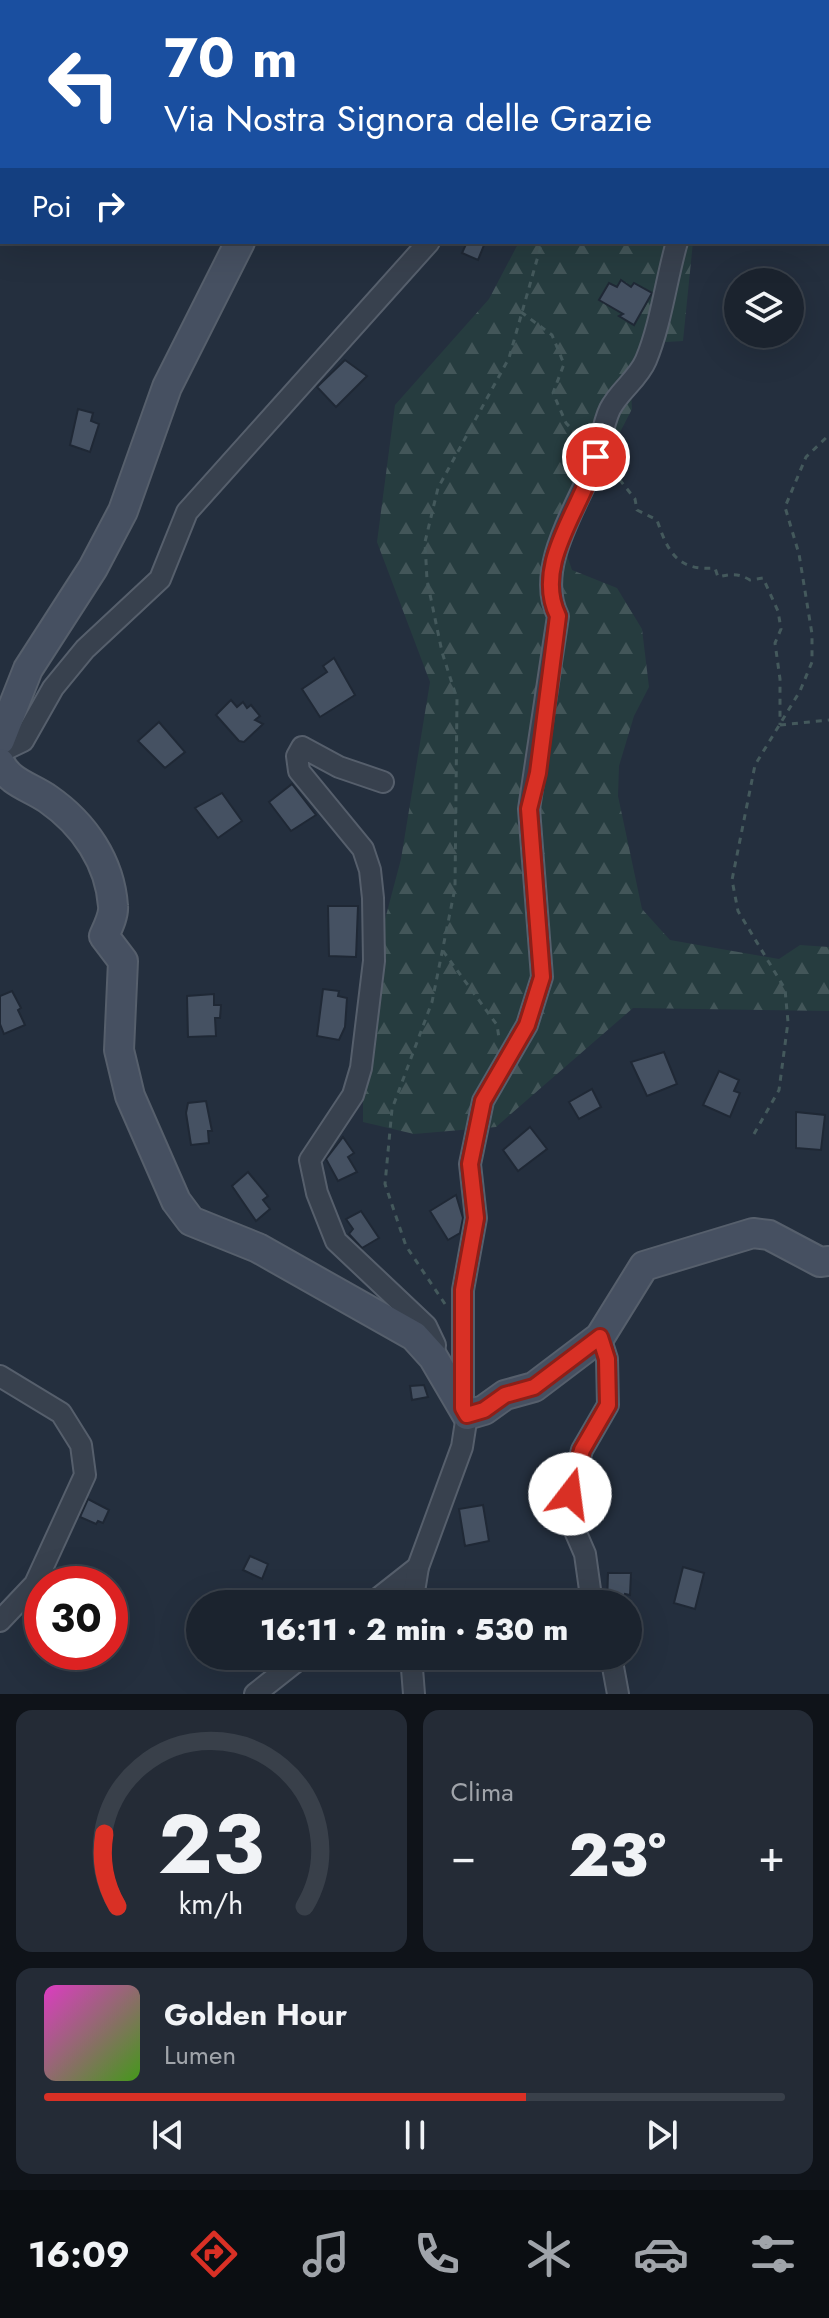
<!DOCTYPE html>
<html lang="it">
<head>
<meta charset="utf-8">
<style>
  body { margin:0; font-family:Jost,sans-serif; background:#242b36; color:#f1f3f6; height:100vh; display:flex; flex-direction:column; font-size:30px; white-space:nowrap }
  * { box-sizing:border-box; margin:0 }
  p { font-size:26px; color:#a0a4aa }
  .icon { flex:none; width:44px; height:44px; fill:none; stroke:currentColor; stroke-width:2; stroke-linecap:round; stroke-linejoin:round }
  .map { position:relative; height:1694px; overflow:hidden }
  .sheet { display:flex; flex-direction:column; gap:16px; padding:16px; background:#0f1319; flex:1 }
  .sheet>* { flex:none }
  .banner { position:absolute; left:0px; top:0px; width:830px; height:244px; box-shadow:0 8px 32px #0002,0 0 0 2px #39404a; background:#1a4fa0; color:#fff; overflow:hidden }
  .fabs { position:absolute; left:724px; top:268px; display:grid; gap:16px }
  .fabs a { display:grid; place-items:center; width:80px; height:80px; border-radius:50%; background:#1b232e; box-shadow:0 8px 32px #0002,0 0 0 2px #39404a; font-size:40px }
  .speed { position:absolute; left:24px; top:1566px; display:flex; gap:16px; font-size:40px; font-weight:700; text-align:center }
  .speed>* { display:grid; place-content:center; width:104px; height:104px; border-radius:50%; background:#1b232e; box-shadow:0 8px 32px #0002,0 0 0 2px #39404a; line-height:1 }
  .speed .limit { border:12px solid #d22; background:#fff; color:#111 }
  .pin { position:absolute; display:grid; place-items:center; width:68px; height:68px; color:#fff; margin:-34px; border:4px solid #fff; border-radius:50%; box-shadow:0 2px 8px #0007 }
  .me { position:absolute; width:88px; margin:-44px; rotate:15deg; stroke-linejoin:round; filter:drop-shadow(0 0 6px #0008) }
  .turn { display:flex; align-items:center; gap:28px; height:168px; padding:0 32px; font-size:36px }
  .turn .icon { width:104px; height:104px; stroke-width:2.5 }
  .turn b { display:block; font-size:56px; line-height:68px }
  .then { display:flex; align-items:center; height:76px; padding:0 32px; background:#0003; gap:16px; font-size:30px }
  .big { font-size:60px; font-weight:800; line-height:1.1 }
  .sheet .card { flex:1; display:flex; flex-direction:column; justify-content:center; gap:12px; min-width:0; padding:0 28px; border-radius:16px; background:#242b36 }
  .sheet .dial { align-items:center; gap:0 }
  .dial svg { height:208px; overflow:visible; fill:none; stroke:#39404a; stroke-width:7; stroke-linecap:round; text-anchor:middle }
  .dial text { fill:#f1f3f6; stroke:none }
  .song { display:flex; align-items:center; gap:24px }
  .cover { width:96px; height:96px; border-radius:12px; background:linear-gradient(135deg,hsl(310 70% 55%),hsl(100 70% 35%)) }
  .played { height:8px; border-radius:4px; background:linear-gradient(90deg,#d93025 65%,#39404a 65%) }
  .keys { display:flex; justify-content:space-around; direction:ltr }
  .heat { display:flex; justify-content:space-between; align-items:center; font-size:44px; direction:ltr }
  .sheet .tiles { flex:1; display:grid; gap:16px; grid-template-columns:1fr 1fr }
  .card:last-child { grid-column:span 2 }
  .trip { position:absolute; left:186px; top:1590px; width:456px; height:80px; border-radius:40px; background:#1b232e; box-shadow:0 8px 32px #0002,0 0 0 2px #39404a; font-weight:800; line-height:80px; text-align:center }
  .dock { display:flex; height:128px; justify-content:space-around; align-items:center; background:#0b0e12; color:#a0a4aa }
  .dock .icon { width:56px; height:56px }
  .dock .on { color:#d93025 }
  .dock b { font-size:36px; color:#f1f3f6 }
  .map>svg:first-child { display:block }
  .forest { fill:url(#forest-firs) }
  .building { fill:#455162; stroke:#1f2835; stroke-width:2 }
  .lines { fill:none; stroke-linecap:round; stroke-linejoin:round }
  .street-casing { stroke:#565f6c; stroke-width:24 }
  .secondary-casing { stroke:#565f6c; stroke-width:32 }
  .path { stroke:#44595c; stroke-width:3; stroke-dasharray:6 6; stroke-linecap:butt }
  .street { stroke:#38414e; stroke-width:20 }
  .secondary { stroke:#465061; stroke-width:28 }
  .route-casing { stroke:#8d1f18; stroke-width:20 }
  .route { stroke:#d93025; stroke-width:14 }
</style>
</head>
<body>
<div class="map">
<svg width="829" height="1694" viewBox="0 0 829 1694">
  <defs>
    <pattern id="forest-firs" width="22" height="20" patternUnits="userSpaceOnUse" patternTransform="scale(2)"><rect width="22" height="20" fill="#263c3f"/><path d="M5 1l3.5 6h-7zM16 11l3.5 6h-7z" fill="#435659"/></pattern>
  </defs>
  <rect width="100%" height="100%" fill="#242f3e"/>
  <g class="forest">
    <polygon points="466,0 654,0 655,2 465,2"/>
    <polygon points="519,242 693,242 683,341 650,343 630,373 632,409 563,543 572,570 617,588 642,629 649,687 634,716 619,766 618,796 642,909 670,940 779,959 800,945 829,947 829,1011 633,1008 496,1127 414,1134 363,1122 363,1031 374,961 401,859 430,682 377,542 395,405 489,299"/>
  </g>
  <g class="building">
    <polygon points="467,242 484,245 478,260 462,253"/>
    <polygon points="621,280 631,287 634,283 652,293 634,325 619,316 623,314 599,300 609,283 617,287"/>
    <polygon points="345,360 367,376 336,407 317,387"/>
    <polygon points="78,409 93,413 91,421 99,424 90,452 70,445"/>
    <polygon points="334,658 355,695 320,717 302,689 327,672 323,666"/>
    <polygon points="231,700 237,707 243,702 247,708 251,705 260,716 255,720 263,724 244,742 239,741 216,715"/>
    <polygon points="159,722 185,752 165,768 138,741"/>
    <polygon points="292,784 316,815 291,831 269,802"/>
    <polygon points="222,793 242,821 218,838 195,808"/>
    <polygon points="328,906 358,906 356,957 329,956"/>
    <polygon points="323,989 339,991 338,996 347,998 345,1027 339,1040 317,1036"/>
    <polygon points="12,991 21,1008 18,1010 25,1025 4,1034 0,1024 0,996"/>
    <polygon points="214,994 214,1005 221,1005 220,1018 215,1018 216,1036 188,1037 187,996"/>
    <polygon points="664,1052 677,1084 647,1096 631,1062"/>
    <polygon points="719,1071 739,1080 734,1091 740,1093 730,1117 703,1105"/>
    <polygon points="592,1089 601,1107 579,1119 569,1102"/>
    <polygon points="206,1101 212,1131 208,1131 209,1143 191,1145 186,1113 188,1103"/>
    <polygon points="796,1112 825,1115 821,1150 796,1148"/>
    <polygon points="530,1127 547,1149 518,1171 503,1150"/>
    <polygon points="343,1137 354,1153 348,1157 357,1172 338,1181 326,1159"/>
    <polygon points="248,1172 268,1196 263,1200 270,1209 256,1221 232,1186"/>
    <polygon points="456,1195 463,1218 460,1233 448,1240 430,1211"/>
    <polygon points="361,1211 379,1238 362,1248 349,1234 353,1229 346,1219"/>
    <polygon points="424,1385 428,1397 412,1400 410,1386"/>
    <polygon points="88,1499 109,1510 103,1523 98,1521 96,1524 80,1517"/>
    <polygon points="483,1505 489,1541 465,1546 459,1509"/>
    <polygon points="250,1556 268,1564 262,1579 243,1570"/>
    <polygon points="683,1567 704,1573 695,1609 674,1603"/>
    <polygon points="608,1573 631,1573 630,1595 625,1594 624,1604 607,1604"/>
  </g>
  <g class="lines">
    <defs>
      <g id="street">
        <polyline points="433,0 433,2"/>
        <polyline points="828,127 829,126"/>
        <polyline points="0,752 23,741 53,688 85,649 160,579 187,512 429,242"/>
        <polyline points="383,782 339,767 302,747 297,756 299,771 363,849 370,870 373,898 374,961 361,1068 353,1095 310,1160 317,1193 336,1241 426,1326 435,1345 433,1357"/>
        <polyline points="0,1376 61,1413 81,1445 85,1475 35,1584 0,1621"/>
        <path d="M 463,1408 L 463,1290 L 476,1218 L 470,1164 L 483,1101 L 527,1025 L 542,977 L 529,809 L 558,616 C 535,570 575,509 593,467 C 601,449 601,428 610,409 C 619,391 638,379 646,360 C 661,324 666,280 677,242"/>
        <polyline points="371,1604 418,1567"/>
        <polyline points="412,1604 418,1567 462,1447 467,1415"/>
        <polyline points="592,1604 585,1554 572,1524 570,1494 582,1450 608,1405 607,1359 600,1337"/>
        <polyline points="411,1656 414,1694"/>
        <polyline points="611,1656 618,1694"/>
        <polyline points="255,1694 303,1656"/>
      </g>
      <g id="secondary">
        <polyline points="38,0 40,2"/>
        <polyline points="0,740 28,669 93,568 123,511 167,387 240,242"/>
        <path d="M 0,763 C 10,783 31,787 48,799 C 84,824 110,862 113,906 C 114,915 108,927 104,936 L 123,961 L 119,1050 L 130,1096 L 176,1201 L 191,1221 L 258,1248 L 414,1336 L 433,1357 L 467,1415 L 484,1410 L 505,1395 L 534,1387 L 600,1337 L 644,1266 L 753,1233 L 769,1235 L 820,1262 L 829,1261"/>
      </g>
    </defs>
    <use href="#street" class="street-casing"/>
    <use href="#secondary" class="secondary-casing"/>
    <g class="path">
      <polyline points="666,2 668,0"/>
      <polyline points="521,312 552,335 564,364 553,393 566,423 581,439"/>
      <path d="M 612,470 L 635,499 L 637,510 L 657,520 C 668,552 677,571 715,568 L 718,577 C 731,574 738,573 750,580 L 763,578 L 778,611 L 781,629 L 775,643 L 780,679 L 780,725"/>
      <polyline points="780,725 829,720"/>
      <polyline points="443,951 497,1025 499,1038"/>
      <polyline points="754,1134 779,1090 788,1022 785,989 738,911 732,880 755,765 800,691 812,662 812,634 799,554 785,507 806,457 829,435"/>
      <polyline points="445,1304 406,1246 385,1184 392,1109 432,1002 455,888 457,699 442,652 427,580 425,542 438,488 509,358 542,242"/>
    </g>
    <use href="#street" class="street"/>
    <use href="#secondary" class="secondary"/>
  </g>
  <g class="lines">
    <defs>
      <path id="route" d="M 570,1494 L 582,1450 L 608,1405 L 607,1359 L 600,1337 L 534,1387 L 505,1395 L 484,1410 L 467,1415 L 463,1408 L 463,1290 L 476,1218 L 470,1164 L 483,1101 L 527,1025 L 542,977 L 529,809 L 538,773 L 558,616 C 532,563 584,506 596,457"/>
    </defs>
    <use href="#route" class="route-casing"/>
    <use href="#route" class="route"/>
  </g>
</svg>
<div class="fabs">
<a><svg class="icon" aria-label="layers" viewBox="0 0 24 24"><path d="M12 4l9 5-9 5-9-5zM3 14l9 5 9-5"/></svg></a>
</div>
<div class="speed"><div class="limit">30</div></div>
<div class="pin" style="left:596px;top:457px;background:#d93025"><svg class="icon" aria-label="arrive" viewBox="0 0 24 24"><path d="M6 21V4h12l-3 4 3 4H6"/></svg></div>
<svg class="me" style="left:570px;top:1494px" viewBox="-20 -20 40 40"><circle r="19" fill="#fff"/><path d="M0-13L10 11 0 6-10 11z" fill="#d93025"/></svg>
<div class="trip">16:11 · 2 min · 530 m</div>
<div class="banner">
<div class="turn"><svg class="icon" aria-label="left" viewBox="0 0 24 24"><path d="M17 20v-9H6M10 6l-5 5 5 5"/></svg><div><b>70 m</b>Via Nostra Signora delle Grazie</div></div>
<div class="then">Poi<svg class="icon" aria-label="right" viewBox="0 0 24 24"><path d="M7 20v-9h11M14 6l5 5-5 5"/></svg></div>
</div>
</div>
<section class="sheet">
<div class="tiles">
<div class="card dial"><svg viewBox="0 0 100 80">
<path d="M14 69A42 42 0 1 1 86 69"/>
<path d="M14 69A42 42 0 0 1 9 41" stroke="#d93025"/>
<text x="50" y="56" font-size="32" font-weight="700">23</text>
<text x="50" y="72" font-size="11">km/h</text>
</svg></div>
<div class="card"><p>Clima</p>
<div class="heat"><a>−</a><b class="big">23°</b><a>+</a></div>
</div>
<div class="card">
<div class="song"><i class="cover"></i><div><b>Golden Hour</b><p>Lumen</p></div></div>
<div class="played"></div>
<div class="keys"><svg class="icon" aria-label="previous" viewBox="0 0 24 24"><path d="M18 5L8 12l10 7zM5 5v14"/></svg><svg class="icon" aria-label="pause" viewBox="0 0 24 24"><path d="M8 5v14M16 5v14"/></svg><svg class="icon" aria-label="next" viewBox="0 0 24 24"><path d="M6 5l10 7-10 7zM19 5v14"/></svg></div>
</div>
</div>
</section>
<nav class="dock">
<b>16:09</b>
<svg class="icon on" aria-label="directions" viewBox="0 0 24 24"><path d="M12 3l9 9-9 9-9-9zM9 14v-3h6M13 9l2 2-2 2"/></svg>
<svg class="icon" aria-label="music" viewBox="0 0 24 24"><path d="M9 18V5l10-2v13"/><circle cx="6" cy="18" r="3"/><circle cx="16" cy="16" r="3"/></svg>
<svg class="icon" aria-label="phone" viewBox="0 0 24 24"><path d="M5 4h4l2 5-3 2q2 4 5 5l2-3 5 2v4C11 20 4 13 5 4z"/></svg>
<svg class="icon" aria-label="climate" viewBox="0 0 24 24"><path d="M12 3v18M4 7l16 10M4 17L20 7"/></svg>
<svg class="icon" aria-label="car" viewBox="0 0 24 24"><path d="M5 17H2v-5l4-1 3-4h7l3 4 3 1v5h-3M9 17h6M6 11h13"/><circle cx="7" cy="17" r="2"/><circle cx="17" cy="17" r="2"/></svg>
<svg class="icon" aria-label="filters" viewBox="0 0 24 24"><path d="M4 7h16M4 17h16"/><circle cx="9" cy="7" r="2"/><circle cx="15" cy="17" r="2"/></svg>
</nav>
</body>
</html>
